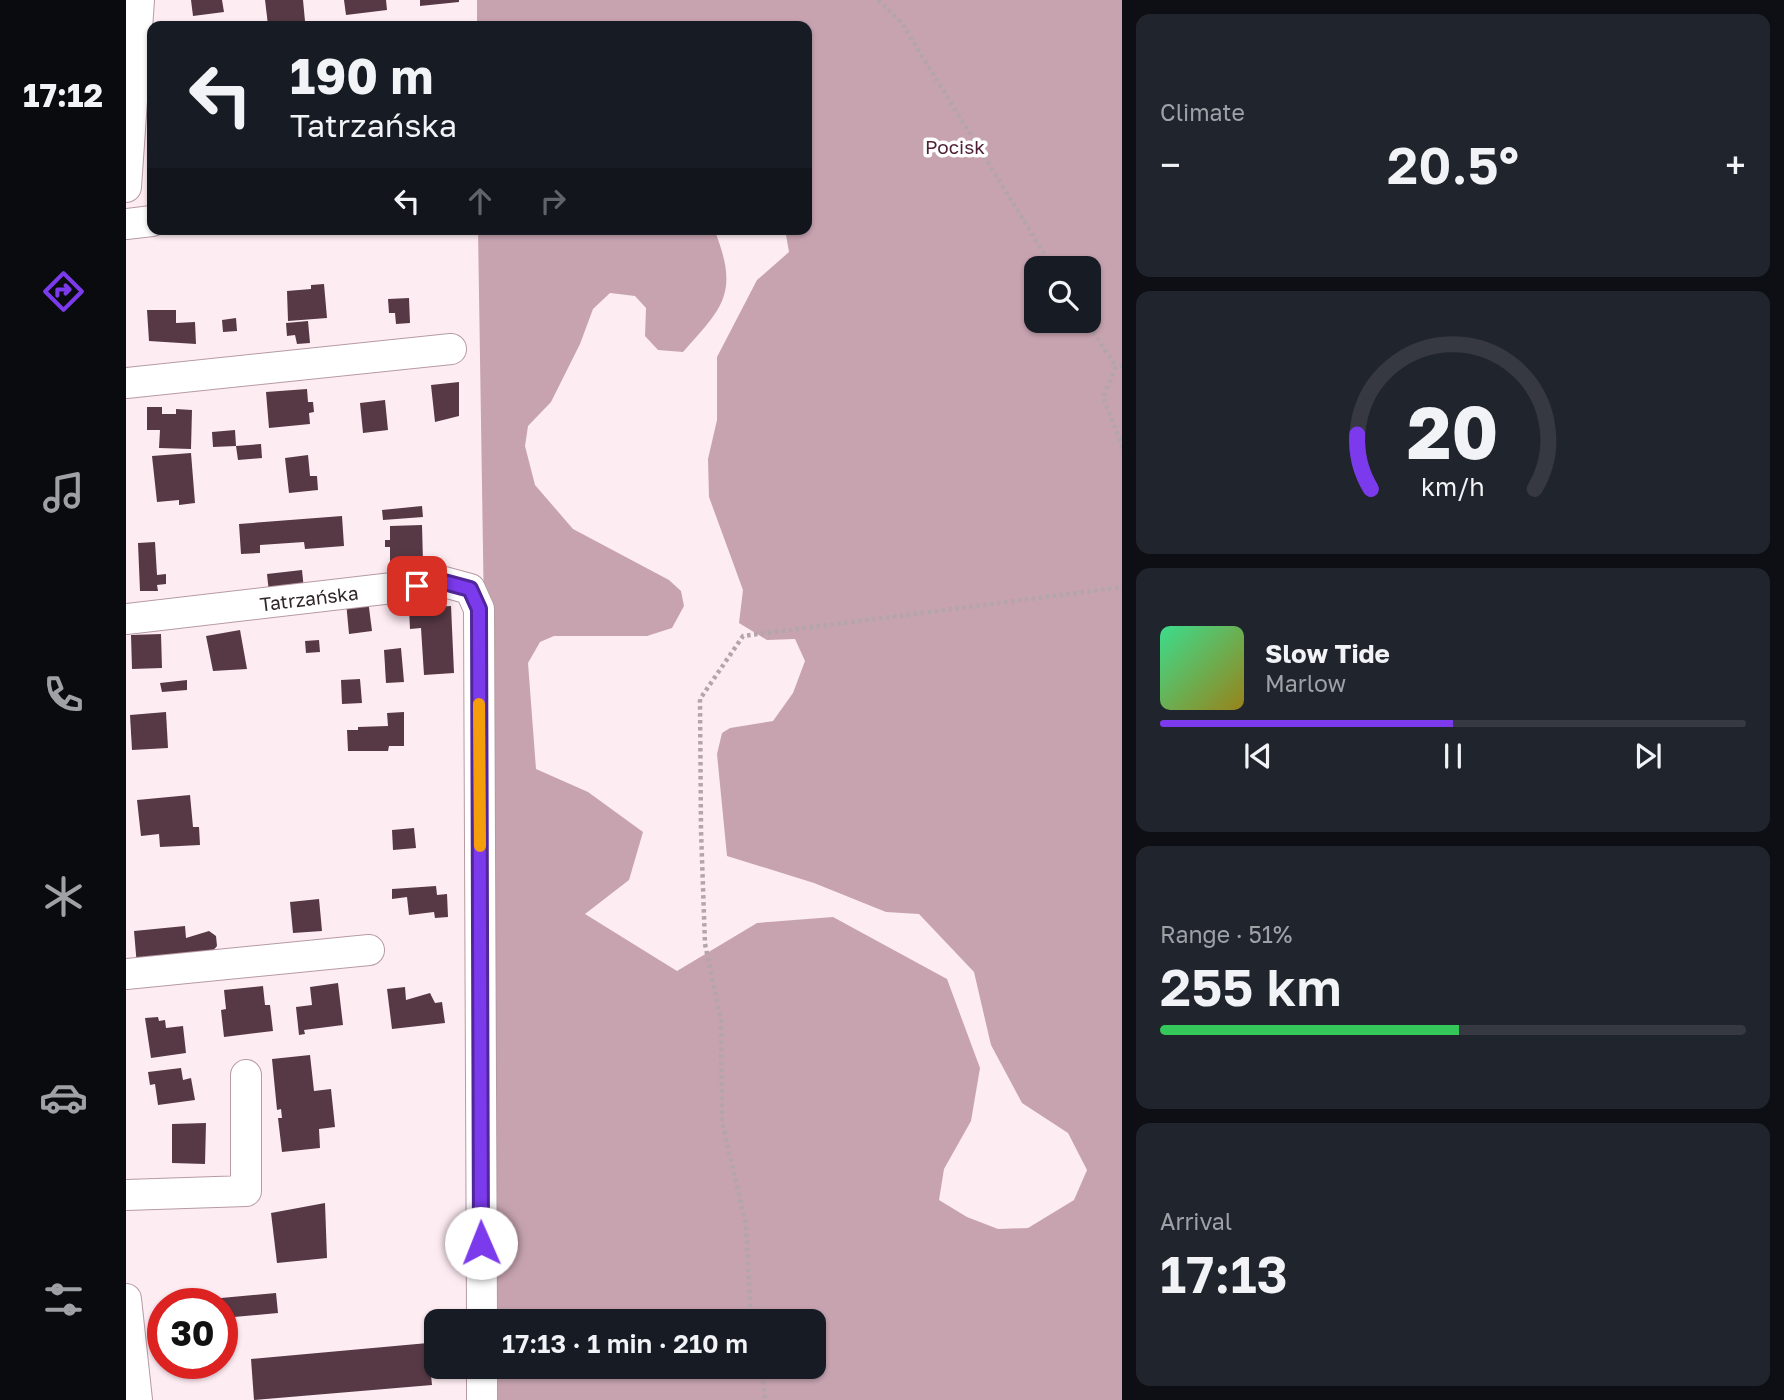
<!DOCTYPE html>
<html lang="en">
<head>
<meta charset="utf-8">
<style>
  body { margin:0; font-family:"Golos Text",sans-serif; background:#20242c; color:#f1f3f6; height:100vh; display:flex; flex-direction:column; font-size:26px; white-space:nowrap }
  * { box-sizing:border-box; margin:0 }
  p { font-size:23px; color:#9ea1a6 }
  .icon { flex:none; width:38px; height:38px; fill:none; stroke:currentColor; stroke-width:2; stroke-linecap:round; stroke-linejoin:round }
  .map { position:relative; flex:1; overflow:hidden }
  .drawer { display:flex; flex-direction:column; gap:14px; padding:14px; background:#0d0f14; width:662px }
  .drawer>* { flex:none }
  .guide { position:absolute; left:21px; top:21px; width:665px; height:214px; border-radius:14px; box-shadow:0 2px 5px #0004; background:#171b24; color:#f1f3f6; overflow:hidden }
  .tools { position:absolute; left:898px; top:256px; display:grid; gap:14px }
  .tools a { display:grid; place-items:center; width:77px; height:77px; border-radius:14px; background:#171b24; box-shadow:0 2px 5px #0004; font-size:35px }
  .speed { position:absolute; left:21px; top:1288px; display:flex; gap:14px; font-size:35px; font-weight:700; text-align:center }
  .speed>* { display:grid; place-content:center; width:91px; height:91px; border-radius:50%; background:#171b24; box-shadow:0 2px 5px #0004; line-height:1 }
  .speed .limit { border:10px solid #d22; background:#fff; color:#111 }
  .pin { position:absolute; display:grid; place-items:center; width:60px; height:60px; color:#fff; margin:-30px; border-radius:14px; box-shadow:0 4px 10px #0006 }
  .me { position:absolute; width:77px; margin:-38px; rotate:359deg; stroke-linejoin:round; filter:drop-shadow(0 0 5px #0008) }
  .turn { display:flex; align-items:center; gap:24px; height:147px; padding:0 28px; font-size:32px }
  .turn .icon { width:91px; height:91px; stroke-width:2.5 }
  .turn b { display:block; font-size:49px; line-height:60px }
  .lanes { display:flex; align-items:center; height:66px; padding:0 28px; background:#0003; justify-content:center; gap:35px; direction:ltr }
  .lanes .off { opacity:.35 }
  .big { font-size:52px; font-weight:600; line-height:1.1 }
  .drawer .widget { flex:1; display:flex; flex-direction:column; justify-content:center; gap:10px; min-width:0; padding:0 24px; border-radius:14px; background:#20242c }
  .drawer .dial { align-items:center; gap:0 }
  .dial svg { height:182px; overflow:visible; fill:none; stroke:#363941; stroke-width:7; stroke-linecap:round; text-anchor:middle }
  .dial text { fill:#f1f3f6; stroke:none }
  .song { display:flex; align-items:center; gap:21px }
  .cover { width:84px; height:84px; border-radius:10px; background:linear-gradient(135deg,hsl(150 70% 55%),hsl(50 70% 35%)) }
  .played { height:7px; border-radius:4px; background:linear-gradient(90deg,#7c3aed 50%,#363941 50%) }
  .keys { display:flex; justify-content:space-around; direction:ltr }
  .heat { display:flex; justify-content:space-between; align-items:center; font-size:38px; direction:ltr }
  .charge { height:10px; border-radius:5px; background:linear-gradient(90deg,#34c759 51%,#363941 0) }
  .trip { position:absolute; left:298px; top:1309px; width:402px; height:70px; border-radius:14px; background:#171b24; box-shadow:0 2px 5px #0004; font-weight:600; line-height:70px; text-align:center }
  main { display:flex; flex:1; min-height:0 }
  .dock { display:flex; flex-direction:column; width:126px; justify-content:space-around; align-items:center; background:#090b0e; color:#9ea1a6 }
  .dock .icon { width:49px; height:49px }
  .dock .current { color:#7c3aed }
  .dock b { font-size:32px; color:#f1f3f6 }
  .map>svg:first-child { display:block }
  .forest { fill:#c7a3b0; fill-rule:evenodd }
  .building { fill:#573945 }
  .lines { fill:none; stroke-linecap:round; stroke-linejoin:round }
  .minor-casing { stroke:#b69aa4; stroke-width:32 }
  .path { stroke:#b4a5ab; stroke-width:4.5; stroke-dasharray:3.5 3.5; stroke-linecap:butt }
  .minor { stroke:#fff; stroke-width:30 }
  .route-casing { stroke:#51269a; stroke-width:18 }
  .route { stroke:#7c3aed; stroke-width:12 }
  .slow { stroke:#f59e0b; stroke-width:12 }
  .labels { text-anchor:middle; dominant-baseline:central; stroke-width:7; stroke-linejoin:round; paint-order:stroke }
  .park-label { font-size:19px; fill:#4f1f35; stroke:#fff }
  .street-label { font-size:19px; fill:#31262a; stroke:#fff }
</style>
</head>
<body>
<main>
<nav class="dock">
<b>17:12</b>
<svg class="icon current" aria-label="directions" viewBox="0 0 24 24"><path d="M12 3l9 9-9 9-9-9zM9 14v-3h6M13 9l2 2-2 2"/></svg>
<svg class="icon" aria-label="music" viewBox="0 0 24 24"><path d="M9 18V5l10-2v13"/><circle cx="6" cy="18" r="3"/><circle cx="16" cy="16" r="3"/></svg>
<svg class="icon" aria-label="phone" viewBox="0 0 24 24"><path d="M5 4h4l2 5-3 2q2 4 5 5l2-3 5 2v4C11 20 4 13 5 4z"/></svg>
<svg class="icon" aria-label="climate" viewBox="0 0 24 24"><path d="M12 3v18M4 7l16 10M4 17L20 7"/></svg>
<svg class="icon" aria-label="car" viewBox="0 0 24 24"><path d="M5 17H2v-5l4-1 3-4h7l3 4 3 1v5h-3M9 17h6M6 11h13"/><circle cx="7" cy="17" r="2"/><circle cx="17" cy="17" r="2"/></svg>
<svg class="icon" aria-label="filters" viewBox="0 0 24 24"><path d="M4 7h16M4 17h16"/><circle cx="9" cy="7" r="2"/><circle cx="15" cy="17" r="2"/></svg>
</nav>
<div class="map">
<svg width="997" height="1400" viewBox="0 0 997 1400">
  <rect width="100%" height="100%" fill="#feecf3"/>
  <path class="forest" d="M 351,0 L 996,0 L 996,1400 L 371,1400 L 370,1367 L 688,1367 L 688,1321 L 369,1321 L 352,229 L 594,229 L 590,234 C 613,294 596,308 557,352 L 532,350 L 519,336 L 520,308 L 509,296 L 484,293 L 467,309 L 454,344 L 425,402 L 402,426 L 399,446 L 409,485 L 447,529 L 543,580 L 555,591 L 558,606 L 546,628 L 521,636 L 428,636 L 414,642 L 402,663 L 410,769 L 462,792 L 517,832 L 503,880 L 459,914 L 551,971 L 631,923 L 707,917 L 821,979 L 854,1068 L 845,1121 L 818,1169 L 813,1200 L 841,1217 L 872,1229 L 902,1228 L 948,1200 L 961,1170 L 942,1133 L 896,1103 L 865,1045 L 848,972 L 793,914 L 760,912 L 688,883 L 601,856 L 591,754 L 596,733 L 604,728 L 647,721 L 667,693 L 679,661 L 669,639 L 641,640 L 613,623 L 617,590 L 583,497 L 582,459 L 591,420 L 591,357 L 631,280 L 663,252 L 659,229 L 681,229 L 681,26 L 351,26 ZM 910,268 L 962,268 L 962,320 L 910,320 Z"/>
  <g class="building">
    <polygon points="65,0 96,0 98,12 67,16"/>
    <polygon points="139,0 177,0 179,21 142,25"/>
    <polygon points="218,0 260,0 261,10 220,15"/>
    <polygon points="294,0 333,0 333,2 294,6"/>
    <polygon points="198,284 201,318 162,321 161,291 185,289 185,285"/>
    <polygon points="283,298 284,323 270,324 269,313 263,313 262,299"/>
    <polygon points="21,310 50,310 50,323 69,322 70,344 23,341"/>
    <polygon points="110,318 111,331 97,332 96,320"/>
    <polygon points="182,321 184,343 171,344 169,335 161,336 160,323"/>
    <polygon points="333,382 333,416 309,422 305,385"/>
    <polygon points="181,389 182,402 187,402 188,412 183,413 184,424 143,428 140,392"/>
    <polygon points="259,400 262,430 237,433 234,403"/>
    <polygon points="21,407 36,407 36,414 50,414 50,409 66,410 65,449 33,448 34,430 21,430"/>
    <polygon points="109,430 110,446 87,447 86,432"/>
    <polygon points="135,444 136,458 112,460 110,446"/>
    <polygon points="65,453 69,503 53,505 53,500 31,502 26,456"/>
    <polygon points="182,455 184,476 191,476 192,490 163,493 159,458"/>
    <polygon points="296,506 297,517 257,520 256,510"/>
    <polygon points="216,516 218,546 179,549 178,542 134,545 134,553 115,554 113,524"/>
    <polygon points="296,525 297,562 264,563 264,547 259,547 259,540 264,540 264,526"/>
    <polygon points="29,542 31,575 40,574 40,584 31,585 32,591 14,591 12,543"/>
    <polygon points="176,570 178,590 143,593 141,574"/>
    <polygon points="242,600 246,631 223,634 220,602"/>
    <polygon points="325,606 328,673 298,675 295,628 284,629 283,608"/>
    <polygon points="114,630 121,669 87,671 80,636"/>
    <polygon points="35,634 36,668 6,669 5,635"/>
    <polygon points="193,640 194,652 180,653 179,641"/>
    <polygon points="275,648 278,682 260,683 258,650"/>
    <polygon points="234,679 236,703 216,704 215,680"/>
    <polygon points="61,680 61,690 36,692 34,683"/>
    <polygon points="40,712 42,748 6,750 4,715"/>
    <polygon points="278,712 278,746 263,746 262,751 222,751 221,730 232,730 232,727 262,726 261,713"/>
    <polygon points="64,795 67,827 73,827 74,845 34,847 33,834 15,836 11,800"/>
    <polygon points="288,828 290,848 267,850 266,830"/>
    <polygon points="310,886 311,895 321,894 322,917 309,918 308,912 283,915 281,897 266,899 266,889"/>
    <polygon points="193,899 196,931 167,933 164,902"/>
    <polygon points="59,926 60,938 83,931 90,936 91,946 85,953 11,966 8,931"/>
    <polygon points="212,983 217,1025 178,1030 179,1034 173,1035 170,1007 186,1005 184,987"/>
    <polygon points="137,986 139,1005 144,1005 147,1031 98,1037 95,1010 100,1009 98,990"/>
    <polygon points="279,987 280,1000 304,993 309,1003 316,1002 319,1023 266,1029 261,989"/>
    <polygon points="32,1017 33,1021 39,1020 40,1028 57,1026 60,1053 25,1058 19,1018"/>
    <polygon points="184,1055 188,1091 205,1089 209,1127 193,1129 194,1148 156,1152 152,1118 156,1118 155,1109 151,1110 146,1059"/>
    <polygon points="55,1068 57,1080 65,1078 69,1100 32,1105 29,1084 24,1085 22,1072"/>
    <polygon points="80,1123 79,1164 46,1163 46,1124"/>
    <polygon points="199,1203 201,1258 151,1263 145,1213"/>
    <polygon points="150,1293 152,1313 97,1318 95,1298"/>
    <polygon points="302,1343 306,1385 128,1400 125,1359"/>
  </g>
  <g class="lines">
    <defs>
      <g id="minor">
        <polyline points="0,187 13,0"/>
        <polyline points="0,224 26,221"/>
        <polyline points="0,383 325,349"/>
        <polyline points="0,619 318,582 344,589 353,609 356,1321"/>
        <polyline points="0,974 243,950"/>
        <polyline points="0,1195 120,1191 120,1075"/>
        <polyline points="0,1299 11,1400"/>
        <polyline points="356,1367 356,1400"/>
      </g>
    </defs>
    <use href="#minor" class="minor-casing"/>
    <g class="path">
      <polyline points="752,0 775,22 927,268"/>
      <polyline points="960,320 990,367"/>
      <polyline points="997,365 990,367 977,397 997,448"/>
      <polyline points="625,1321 620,1225 596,1121 595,1020 579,944 575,830 574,699 617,636 997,587"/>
      <polyline points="636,1367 639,1400"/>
    </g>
    <use href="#minor" class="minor"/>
  </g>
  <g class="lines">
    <defs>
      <polyline id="route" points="291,586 318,582 344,589 353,609 355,1243"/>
    </defs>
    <use href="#route" class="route-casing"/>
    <use href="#route" class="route"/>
    <polyline class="slow" points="353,704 354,846"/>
  </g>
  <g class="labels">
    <g class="park-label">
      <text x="829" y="146">Pocisk</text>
    </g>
    <g class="street-label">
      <text transform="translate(183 598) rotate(-7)">Tatrzańska</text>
    </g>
  </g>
</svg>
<div class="tools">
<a><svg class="icon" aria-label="search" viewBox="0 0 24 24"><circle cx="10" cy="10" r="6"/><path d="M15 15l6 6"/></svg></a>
</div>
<div class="speed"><div class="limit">30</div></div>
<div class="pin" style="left:291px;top:586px;background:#d93025"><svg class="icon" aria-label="arrive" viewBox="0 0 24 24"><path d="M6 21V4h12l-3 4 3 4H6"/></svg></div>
<svg class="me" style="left:355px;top:1243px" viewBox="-20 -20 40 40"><circle r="19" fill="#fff"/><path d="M0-13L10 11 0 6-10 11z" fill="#7c3aed"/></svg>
<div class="trip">17:13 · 1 min · 210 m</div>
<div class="guide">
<div class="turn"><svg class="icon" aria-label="left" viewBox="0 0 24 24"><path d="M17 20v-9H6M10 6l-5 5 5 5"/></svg><div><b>190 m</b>Tatrzańska</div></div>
<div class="lanes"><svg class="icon" aria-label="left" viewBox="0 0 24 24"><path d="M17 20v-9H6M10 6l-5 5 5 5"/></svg><svg class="icon off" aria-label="ahead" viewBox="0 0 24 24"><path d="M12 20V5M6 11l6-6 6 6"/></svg><svg class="icon off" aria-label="right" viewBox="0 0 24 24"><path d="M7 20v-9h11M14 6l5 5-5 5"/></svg></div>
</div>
</div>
<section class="drawer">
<div class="widget"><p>Climate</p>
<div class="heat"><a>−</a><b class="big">20.5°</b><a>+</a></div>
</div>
<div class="widget dial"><svg viewBox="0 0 100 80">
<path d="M14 69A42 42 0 1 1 86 69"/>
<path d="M14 69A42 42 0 0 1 8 45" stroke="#7c3aed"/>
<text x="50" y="56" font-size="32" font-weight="700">20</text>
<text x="50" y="72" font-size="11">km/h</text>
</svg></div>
<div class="widget">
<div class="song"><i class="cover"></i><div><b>Slow Tide</b><p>Marlow</p></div></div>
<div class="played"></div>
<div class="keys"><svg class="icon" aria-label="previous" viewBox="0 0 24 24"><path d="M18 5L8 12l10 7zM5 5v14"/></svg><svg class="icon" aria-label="pause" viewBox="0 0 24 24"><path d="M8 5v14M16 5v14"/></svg><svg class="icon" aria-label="next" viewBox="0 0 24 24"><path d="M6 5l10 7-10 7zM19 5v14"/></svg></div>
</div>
<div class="widget"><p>Range · 51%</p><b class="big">255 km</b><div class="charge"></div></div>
<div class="widget"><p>Arrival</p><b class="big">17:13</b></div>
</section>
</main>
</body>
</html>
